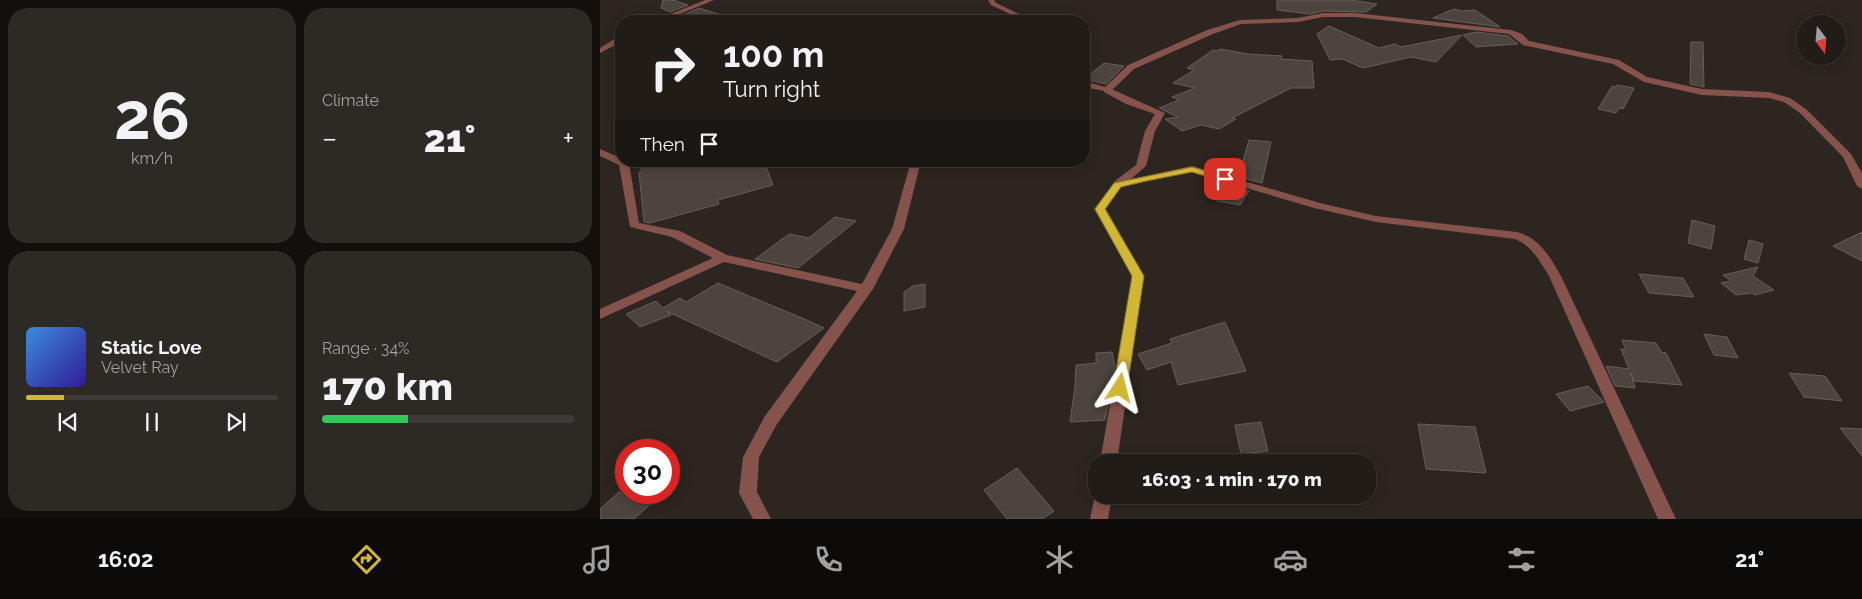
<!DOCTYPE html>
<html lang="en">
<head>
<meta charset="utf-8">
<style>
  body { margin:0; font-family:Raleway,sans-serif; background:#2d2925; color:#f1f3f6; height:100vh; display:flex; flex-direction:column; font-size:19px; white-space:nowrap }
  * { box-sizing:border-box; margin:0 }
  p { font-size:16px; color:#a2a1a2 }
  .icon { flex:none; width:28px; height:28px; fill:none; stroke:currentColor; stroke-width:2; stroke-linecap:round; stroke-linejoin:round }
  .map { position:relative; flex:1; overflow:hidden }
  .details { display:flex; flex-direction:column; gap:8px; padding:8px; background:#120f0d; width:600px }
  .details>* { flex:none }
  .guide { position:absolute; left:15px; top:15px; width:475px; height:152px; border-radius:20px; box-shadow:0 2px 12px #0003,0 0 0 1px #3e3a37; background:#211c18; color:#f1f3f6; overflow:hidden }
  .needle { width:32px; rotate:164deg }
  .buttons { position:absolute; left:1196px; top:15px; display:grid; gap:10px }
  .buttons a { display:grid; place-items:center; width:50px; height:50px; border-radius:50%; background:#211c18; box-shadow:0 2px 12px #0003,0 0 0 1px #3e3a37; font-size:25px }
  .speed { position:absolute; left:15px; top:439px; display:flex; gap:10px; font-size:25px; font-weight:700; text-align:center }
  .speed>* { display:grid; place-content:center; width:65px; height:65px; border-radius:50%; background:#211c18; box-shadow:0 2px 12px #0003,0 0 0 1px #3e3a37; line-height:1 }
  .speed .limit { border:8px solid #d22; background:#fff; color:#111 }
  .pin { position:absolute; display:grid; place-items:center; width:42px; height:42px; color:#fff; margin:-21px; border-radius:10px; box-shadow:0 2px 8px #0006 }
  .me { position:absolute; width:55px; margin:-28px; rotate:9deg; stroke-linejoin:round; filter:drop-shadow(0 0 4px #0008) }
  .turn { display:flex; align-items:center; gap:18px; height:105px; padding:0 25px; font-size:22px }
  .turn .icon { width:65px; height:65px; stroke-width:2.5 }
  .turn b { display:block; font-size:35px; line-height:42px }
  .then { display:flex; align-items:center; height:48px; padding:0 25px; background:#0003; gap:10px; font-size:19px }
  .big { font-size:38px; font-weight:800; line-height:1.1 }
  .details .tile { flex:1; display:flex; flex-direction:column; justify-content:center; gap:8px; min-width:0; padding:0 18px; border-radius:20px; background:#2d2925 }
  .details .dial { align-items:center; gap:0 }
  .dial b { font-size:65px; line-height:1 }
  .song { display:flex; align-items:center; gap:15px }
  .cover { width:60px; height:60px; border-radius:8px; background:linear-gradient(135deg,hsl(210 70% 55%),hsl(250 70% 35%)) }
  .played { height:5px; border-radius:2px; background:linear-gradient(90deg,#d2b635 15%,#3e3a37 15%) }
  .keys { display:flex; justify-content:space-around; direction:ltr }
  .heat { display:flex; justify-content:space-between; align-items:center; font-size:28px; direction:ltr }
  .charge { height:8px; border-radius:4px; background:linear-gradient(90deg,#34c759 34%,#3e3a37 0) }
  .details .tiles { flex:1; display:grid; gap:8px; grid-template-columns:repeat(2,1fr) }
  .trip { position:absolute; left:488px; top:454px; width:288px; height:50px; border-radius:20px; background:#211c18; box-shadow:0 2px 12px #0003,0 0 0 1px #3e3a37; font-weight:800; line-height:50px; text-align:center }
  .tabs { display:flex; height:80px; justify-content:space-around; align-items:center; background:#0d0b0a; color:#a2a1a2 }
  .tabs .icon { width:35px; height:35px }
  .tabs .on { color:#d2b635 }
  .tabs b { font-size:22px; color:#f1f3f6 }
  main { display:flex; flex:1; min-height:0 }
  .map>svg:first-child { display:block }
  .building { fill:#4c443e; stroke:#685f59 }
  .lines { fill:none; stroke-linecap:round; stroke-linejoin:round }
  .minor { fill:#85534b; fill-rule:evenodd }
  .tertiary { fill:#85534b; fill-rule:evenodd }
  .route { fill:#d2b635; stroke:#887622 }
</style>
</head>
<body>
<main>
<section class="details">
<div class="tiles">
<div class="tile dial"><b>26</b><p>km/h</p></div>
<div class="tile"><p>Climate</p>
<div class="heat"><a>−</a><b class="big">21°</b><a>+</a></div>
</div>
<div class="tile">
<div class="song"><i class="cover"></i><div><b>Static Love</b><p>Velvet Ray</p></div></div>
<div class="played"></div>
<div class="keys"><svg class="icon" aria-label="previous" viewBox="0 0 24 24"><path d="M18 5L8 12l10 7zM5 5v14"/></svg><svg class="icon" aria-label="pause" viewBox="0 0 24 24"><path d="M8 5v14M16 5v14"/></svg><svg class="icon" aria-label="next" viewBox="0 0 24 24"><path d="M6 5l10 7-10 7zM19 5v14"/></svg></div>
</div>
<div class="tile"><p>Range · 34%</p><b class="big">170 km</b><div class="charge"></div></div>
</div>
</section>
<div class="map">
<svg width="1262" height="519" viewBox="0 0 1262 519">
  <rect width="100%" height="100%" fill="#2c2520"/>
  <g class="building">
    <polygon points="63,0 73,0 88,5 70,12 61,8"/>
    <polygon points="677,0 751,0 777,4 766,12 723,11 710,14 677,10"/>
    <polygon points="99,8 131,18 130,21 95,21 81,16"/>
    <polygon points="854,9 862,11 875,10 900,27 833,18"/>
    <polygon points="729,26 779,48 795,44 801,47 862,35 836,62 811,57 763,68 742,59 730,60 717,34"/>
    <polygon points="876,32 908,36 918,44 876,47 863,35"/>
    <polygon points="1091,42 1103,42 1104,87 1090,84"/>
    <polygon points="620,49 648,54 682,56 681,59 712,61 714,88 691,88 632,118 636,119 619,129 601,125 582,131 565,119 578,117 559,108 579,100 572,97 595,88 573,83 594,70 587,68 613,50 617,51"/>
    <polygon points="504,63 524,66 506,84 484,79"/>
    <polygon points="1017,85 1034,88 1023,109 1019,108 1016,113 998,109 1012,86 1016,87"/>
    <polygon points="649,140 671,142 662,183 635,176 638,171 640,171"/>
    <polygon points="53,161 164,161 173,185 118,200 119,204 50,223 44,222 39,172 42,172 40,164"/>
    <polygon points="629,185 649,191 640,205 617,201"/>
    <polygon points="235,217 256,221 198,268 155,259 189,234 209,238"/>
    <polygon points="1092,220 1115,226 1111,249 1088,243"/>
    <polygon points="1262,232 1262,261 1233,246"/>
    <polygon points="1149,240 1163,244 1158,263 1144,259"/>
    <polygon points="1158,267 1153,276 1174,290 1155,295 1152,293 1136,295 1121,283 1131,281 1123,275"/>
    <polygon points="1039,274 1083,278 1094,297 1049,293"/>
    <polygon points="118,283 209,321 224,328 177,362 66,311 71,315 40,327 26,314 56,301 63,308 80,298 86,302"/>
    <polygon points="325,284 325,307 304,311 304,292 313,286"/>
    <polygon points="625,322 646,371 578,385 571,362 547,370 538,354 572,343 570,339"/>
    <polygon points="1104,334 1127,337 1138,358 1114,355"/>
    <polygon points="1022,340 1056,343 1061,352 1066,353 1082,385 1034,381 1031,373 1035,388 1015,386 1006,366 1029,369 1021,349 1026,350"/>
    <polygon points="512,352 515,366 505,420 470,422 475,386 476,365 496,363 496,353"/>
    <polygon points="1189,373 1225,376 1242,401 1204,397"/>
    <polygon points="988,386 1004,402 970,411 956,394"/>
    <polygon points="661,422 668,451 641,454 635,425"/>
    <polygon points="818,424 875,427 886,473 826,469"/>
    <polygon points="1240,428 1262,429 1262,456"/>
    <polygon points="417,468 454,511 442,519 407,519 384,490"/>
    <polygon points="19,492 64,492 34,519 0,519 0,509"/>
  </g>
  <g class="lines">
    <g class="minor">
      <path d="M 507,87 L 565,113 L 555,131 L 546,166 L 531,179 L 592,166 L 720,203 L 776,216 L 917,232 C 940,238 950,257 961,276 L 1076,519 L 1058,519 L 949,276 C 939,260 932,246 915,239 L 776,222 L 714,208 L 592,172 L 521,187 L 506,209 L 544,276 L 517,462 L 500,462 L 532,276 L 494,209 L 516,180 L 536,165 L 545,131 L 555,114 L 526,104 L 504,92 L 504,88 Z"/>
      <polygon points="496,491 496,495 512,495 508,519 490,519"/>
    </g>
    <g class="tertiary">
      <polygon points="105,0 114,0 63,21 53,21"/>
      <polygon points="388,0 394,0 396,3 434,21 425,21 391,5"/>
      <polygon points="723,13 755,13 911,30 922,34 929,41 1019,60 1047,77 1102,89 1169,92 1190,98 1206,109 1251,154 1262,173 1262,189 1257,186 1243,157 1200,113 1184,102 1169,98 1102,95 1044,82 1013,64 923,45 909,34 755,17 723,17 698,22 641,24 613,34 534,69 510,92 484,87 484,81 505,87 528,65 607,30 640,20 698,18"/>
      <polygon points="18,37 21,37 21,42 0,53 0,48"/>
      <polygon points="0,149 21,158 21,161 29,163 39,223 80,231 127,255 262,284 292,229 311,161 321,161 304,229 273,289 177,424 159,457 157,492 171,519 153,519 139,493 143,457 165,416 257,291 124,262 0,319 0,309 113,258 72,237 30,227 19,165 0,156"/>
    </g>
  </g>
  <polygon class="route" points="592,167 628,177 630,179 625,182 592,172 546,181 521,187 505,209 544,276 527,388 525,392 520,393 515,392 513,388 532,276 495,209 514,183"/>
</svg>
<div class="buttons">
<a><svg class="needle" viewBox="-14 -14 28 28"><path d="M0-13l5 13h-10z" fill="#e53935"/><path d="M0 13l5-13h-10z" fill="#a2a1a2"/></svg></a>
</div>
<div class="speed"><div class="limit">30</div></div>
<div class="pin" style="left:625px;top:179px;background:#d93025"><svg class="icon" aria-label="arrive" viewBox="0 0 24 24"><path d="M6 21V4h12l-3 4 3 4H6"/></svg></div>
<svg class="me" style="left:520px;top:388px" viewBox="-20 -20 40 40"><path d="M0-17L14 15 0 8-14 15z" fill="#d2b635" stroke="#fff" stroke-width="4"/></svg>
<div class="trip">16:03 · 1 min · 170 m</div>
<div class="guide">
<div class="turn"><svg class="icon" aria-label="right" viewBox="0 0 24 24"><path d="M7 20v-9h11M14 6l5 5-5 5"/></svg><div><b>100 m</b>Turn right</div></div>
<div class="then">Then<svg class="icon" aria-label="arrive" viewBox="0 0 24 24"><path d="M6 21V4h12l-3 4 3 4H6"/></svg></div>
</div>
</div>
</main>
<nav class="tabs">
<b>16:02</b>
<svg class="icon on" aria-label="directions" viewBox="0 0 24 24"><path d="M12 3l9 9-9 9-9-9zM9 14v-3h6M13 9l2 2-2 2"/></svg>
<svg class="icon" aria-label="music" viewBox="0 0 24 24"><path d="M9 18V5l10-2v13"/><circle cx="6" cy="18" r="3"/><circle cx="16" cy="16" r="3"/></svg>
<svg class="icon" aria-label="phone" viewBox="0 0 24 24"><path d="M5 4h4l2 5-3 2q2 4 5 5l2-3 5 2v4C11 20 4 13 5 4z"/></svg>
<svg class="icon" aria-label="climate" viewBox="0 0 24 24"><path d="M12 3v18M4 7l16 10M4 17L20 7"/></svg>
<svg class="icon" aria-label="car" viewBox="0 0 24 24"><path d="M5 17H2v-5l4-1 3-4h7l3 4 3 1v5h-3M9 17h6M6 11h13"/><circle cx="7" cy="17" r="2"/><circle cx="17" cy="17" r="2"/></svg>
<svg class="icon" aria-label="filters" viewBox="0 0 24 24"><path d="M4 7h16M4 17h16"/><circle cx="9" cy="7" r="2"/><circle cx="15" cy="17" r="2"/></svg>
<b>21°</b>
</nav>
</body>
</html>
